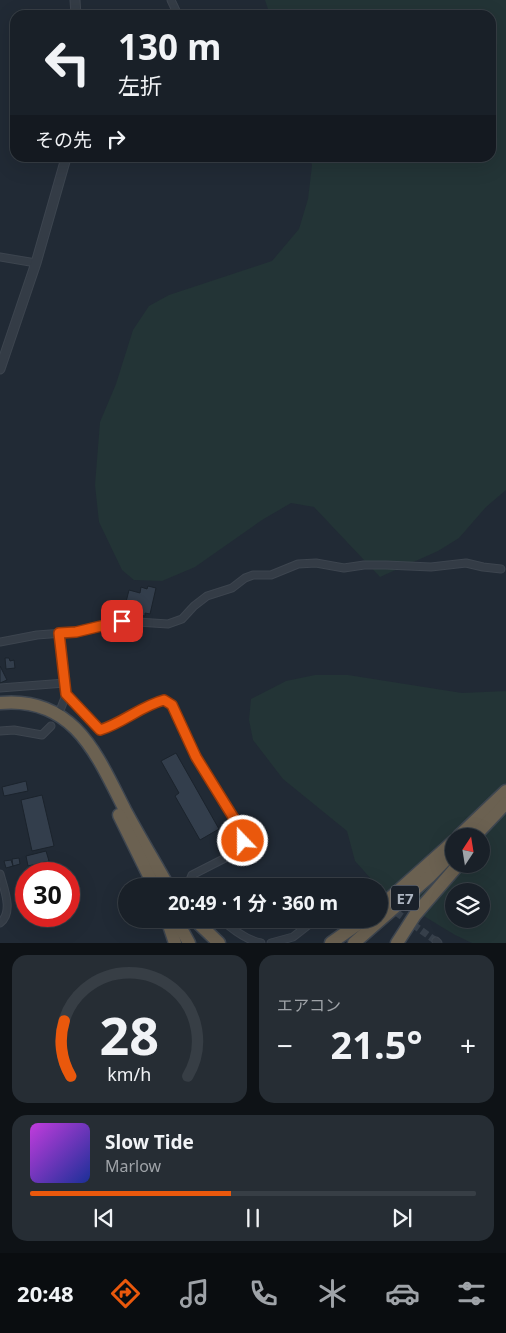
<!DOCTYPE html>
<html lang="ja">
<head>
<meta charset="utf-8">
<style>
  body { margin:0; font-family:"Noto Sans","Noto Sans JP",sans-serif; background:#262d34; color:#f1f3f6; height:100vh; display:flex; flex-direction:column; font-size:19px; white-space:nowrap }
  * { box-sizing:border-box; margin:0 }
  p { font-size:16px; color:#9fa3a8 }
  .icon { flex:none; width:28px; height:28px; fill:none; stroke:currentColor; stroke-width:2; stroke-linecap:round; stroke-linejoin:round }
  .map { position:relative; height:943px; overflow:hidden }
  .sheet { display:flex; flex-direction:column; gap:12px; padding:12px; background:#0e1216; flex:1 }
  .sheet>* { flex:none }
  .banner { position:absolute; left:10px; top:10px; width:486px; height:152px; border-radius:15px; box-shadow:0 5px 20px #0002,0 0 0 1px #373e45; background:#192028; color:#f1f3f6; overflow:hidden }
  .needle { width:32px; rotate:12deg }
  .tools { position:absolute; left:445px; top:828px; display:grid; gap:10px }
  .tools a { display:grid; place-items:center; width:45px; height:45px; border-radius:50%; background:#192028; box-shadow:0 5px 20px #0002,0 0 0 1px #373e45; font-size:25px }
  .speed { position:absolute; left:15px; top:862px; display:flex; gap:10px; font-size:25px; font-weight:700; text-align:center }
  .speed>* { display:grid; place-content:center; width:65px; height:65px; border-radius:50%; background:#192028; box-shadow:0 5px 20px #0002,0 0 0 1px #373e45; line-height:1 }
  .speed .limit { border:8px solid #d22; background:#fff; color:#111 }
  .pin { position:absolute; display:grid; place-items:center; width:42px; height:42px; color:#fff; margin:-21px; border-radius:10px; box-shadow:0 2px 8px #0006 }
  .me { position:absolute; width:55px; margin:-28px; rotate:338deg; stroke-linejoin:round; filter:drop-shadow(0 0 4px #0008) }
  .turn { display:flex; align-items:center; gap:18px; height:105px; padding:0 25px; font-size:22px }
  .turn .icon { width:65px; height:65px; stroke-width:2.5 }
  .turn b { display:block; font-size:35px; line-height:42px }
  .then { display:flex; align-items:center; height:48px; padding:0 25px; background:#0003; gap:10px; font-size:19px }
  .big { font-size:38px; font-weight:700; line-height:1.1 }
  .sheet .card { flex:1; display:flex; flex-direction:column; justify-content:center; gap:8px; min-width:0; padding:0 18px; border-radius:15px; background:#262d34 }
  .sheet .dial { align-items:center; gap:0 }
  .dial svg { height:130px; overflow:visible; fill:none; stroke:#373e45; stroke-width:7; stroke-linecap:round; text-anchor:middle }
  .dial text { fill:#f1f3f6; stroke:none }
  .song { display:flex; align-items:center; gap:15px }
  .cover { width:60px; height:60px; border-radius:8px; background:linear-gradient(135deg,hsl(290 70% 55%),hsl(230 70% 35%)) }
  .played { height:5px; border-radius:2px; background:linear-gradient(90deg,#ea580c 45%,#373e45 45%) }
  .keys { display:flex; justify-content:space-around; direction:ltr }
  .heat { display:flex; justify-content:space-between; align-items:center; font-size:28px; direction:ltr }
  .sheet .tiles { flex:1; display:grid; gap:12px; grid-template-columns:1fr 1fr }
  .card:last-child { grid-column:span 2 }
  .trip { position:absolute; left:118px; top:878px; width:270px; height:50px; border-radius:25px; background:#192028; box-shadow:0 5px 20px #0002,0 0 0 1px #373e45; font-weight:700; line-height:50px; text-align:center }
  .tabs { display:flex; height:80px; justify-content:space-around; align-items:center; background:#0a0d10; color:#9fa3a8 }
  .tabs .icon { width:35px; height:35px }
  .tabs .current { color:#ea580c }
  .tabs b { font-size:22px; color:#f1f3f6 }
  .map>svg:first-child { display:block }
  .green { fill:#233436; fill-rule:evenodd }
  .building { fill:#333e4c; stroke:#1b232c }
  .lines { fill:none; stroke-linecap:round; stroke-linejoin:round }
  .minor-tunnel { stroke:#363f4a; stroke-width:7; stroke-dasharray:7 3.5; stroke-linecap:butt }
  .minor-casing { stroke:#3d454f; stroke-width:9 }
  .tertiary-casing { stroke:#3d454f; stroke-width:11 }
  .motorway-casing { stroke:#3e4650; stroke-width:15 }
  .minor { stroke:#343c46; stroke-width:7 }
  .tertiary { stroke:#343c46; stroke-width:9 }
  .motorway { stroke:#6b6151; stroke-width:12 }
  .route-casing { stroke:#983908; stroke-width:12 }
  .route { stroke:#ea580c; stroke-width:9 }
  .labels { text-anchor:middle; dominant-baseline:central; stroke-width:5; stroke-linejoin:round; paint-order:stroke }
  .shield { fill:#1a212a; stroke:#828994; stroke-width:1 }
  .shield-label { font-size:15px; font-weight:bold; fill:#aeb6c2 }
</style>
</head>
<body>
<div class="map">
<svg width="506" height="943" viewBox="0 0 506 943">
  <rect width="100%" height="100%" fill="#212a35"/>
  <g class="green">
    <polygon points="265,0 506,0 506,490 486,507 459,538 438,551 380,577 314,507 291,503 262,520 195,567 162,581 134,580 122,570 99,522 95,485 100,422 116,384 133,330 149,306 169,295 272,261 299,229 308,199 312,165 310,158 491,158 491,15 270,15"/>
    <path d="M 315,675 L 348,675 L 462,693 L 506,691 L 506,943 L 472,943 L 455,935 L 381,890 L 355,861 L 347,831 L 283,779 L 253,740 L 249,720 L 251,699 L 286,681 ZM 454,836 L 481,836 L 481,864 L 454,864 ZM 454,891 L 481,891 L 481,919 L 454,919 Z"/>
  </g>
  <g class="building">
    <polygon points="148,586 156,588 150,614 145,613 145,616 139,615 141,609 125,606 129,590 140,593 141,587 147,589"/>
    <polygon points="5,658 9,658 10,661 14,660 15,668 6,669"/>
    <polygon points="0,666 7,680 0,683"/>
    <polygon points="176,753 219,829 200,840 175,796 179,793 161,761"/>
    <polygon points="26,781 28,791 4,796 2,787"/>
    <polygon points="42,795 54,846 32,851 21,800"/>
    <polygon points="46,851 49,861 28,866 26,856"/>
    <polygon points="19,858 20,864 13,866 12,859"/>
    <polygon points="11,860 13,866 6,868 4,861"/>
  </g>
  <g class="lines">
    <polyline class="minor-tunnel" points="379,900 436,941"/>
    <defs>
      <g id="minor">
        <polyline points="171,0 178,15"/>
        <polyline points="0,257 36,263"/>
        <polyline points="59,633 66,695 61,708"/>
        <polyline points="0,642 37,635 76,632 122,621 168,624 182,619 194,606 207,596 232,588 245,578 253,575 271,575 298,564 316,563 344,568 364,565 386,565 431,567 466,563 483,567 501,569"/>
        <polyline points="0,688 65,683"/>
        <path d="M 66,695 L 100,730 C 123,723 141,706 164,700 L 172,705 L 196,757 L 243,833 L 243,841 L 239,851 L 192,875 L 190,880 L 192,886"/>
        <polyline points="0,731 14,730 42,735 51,726"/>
        <path d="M 0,874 C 4,889 14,912 0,923"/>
        <path d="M 221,919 C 233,930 246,940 261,943"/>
        <polyline points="436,941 438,943"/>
        <polyline points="271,943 293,937 316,919"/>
      </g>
      <g id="tertiary">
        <polyline points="75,0 76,15"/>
        <polyline points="0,369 36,263 66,158"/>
      </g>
      <g id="motorway">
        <path d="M 0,703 C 74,696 97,755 125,810 C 139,836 154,861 168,886"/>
        <polyline points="119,815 154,886"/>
        <polyline points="459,836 506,791"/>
        <polyline points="475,836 506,803"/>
        <polyline points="379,908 454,841"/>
        <polyline points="167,919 175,943"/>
        <polyline points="176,919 189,943"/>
        <polyline points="194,919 219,943"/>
        <polyline points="331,943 365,919"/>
        <polyline points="354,943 429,877 454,851"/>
        <polyline points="397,943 415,915 459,864"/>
      </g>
    </defs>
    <use href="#minor" class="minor-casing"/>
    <use href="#tertiary" class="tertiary-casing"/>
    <use href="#motorway" class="motorway-casing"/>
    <use href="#minor" class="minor"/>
    <use href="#tertiary" class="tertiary"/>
    <use href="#motorway" class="motorway"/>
  </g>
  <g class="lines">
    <defs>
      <path id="route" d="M 122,621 L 76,632 L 59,633 L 66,694 L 100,730 C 123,723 141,706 164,700 L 172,705 L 196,757 L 243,833 L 243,841"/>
    </defs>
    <use href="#route" class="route-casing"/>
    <use href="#route" class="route"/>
  </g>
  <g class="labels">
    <rect class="shield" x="391" y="885.5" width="28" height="25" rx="4"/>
    <g class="shield-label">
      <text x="405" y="898">E7</text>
    </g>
  </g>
</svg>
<div class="tools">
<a><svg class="needle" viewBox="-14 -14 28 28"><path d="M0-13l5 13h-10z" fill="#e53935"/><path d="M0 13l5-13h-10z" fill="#9fa3a8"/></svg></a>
<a><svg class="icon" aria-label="layers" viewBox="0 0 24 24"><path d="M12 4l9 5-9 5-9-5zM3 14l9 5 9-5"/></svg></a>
</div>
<div class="speed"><div class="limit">30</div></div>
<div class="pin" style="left:122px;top:621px;background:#d93025"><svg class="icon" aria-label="arrive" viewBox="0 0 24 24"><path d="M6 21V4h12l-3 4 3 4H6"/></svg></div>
<svg class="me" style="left:243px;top:841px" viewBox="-20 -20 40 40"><circle r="17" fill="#ea580c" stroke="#fff" stroke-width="3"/><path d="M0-11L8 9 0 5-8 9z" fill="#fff"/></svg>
<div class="trip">20:49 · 1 分 · 360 m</div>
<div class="banner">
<div class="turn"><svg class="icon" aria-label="left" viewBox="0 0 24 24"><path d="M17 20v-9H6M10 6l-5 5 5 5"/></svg><div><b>130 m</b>左折</div></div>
<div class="then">その先<svg class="icon" aria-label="right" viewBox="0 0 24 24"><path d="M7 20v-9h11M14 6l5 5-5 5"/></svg></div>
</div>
</div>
<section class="sheet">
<div class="tiles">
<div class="card dial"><svg viewBox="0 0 100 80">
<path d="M14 69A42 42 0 1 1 86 69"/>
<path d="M14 69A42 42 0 0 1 10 35" stroke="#ea580c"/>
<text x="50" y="56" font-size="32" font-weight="700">28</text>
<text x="50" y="72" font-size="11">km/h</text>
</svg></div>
<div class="card"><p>エアコン</p>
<div class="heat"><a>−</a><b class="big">21.5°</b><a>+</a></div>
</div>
<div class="card">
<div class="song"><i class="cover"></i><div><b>Slow Tide</b><p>Marlow</p></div></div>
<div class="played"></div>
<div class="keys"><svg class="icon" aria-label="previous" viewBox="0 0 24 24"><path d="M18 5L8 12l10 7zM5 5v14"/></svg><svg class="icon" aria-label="pause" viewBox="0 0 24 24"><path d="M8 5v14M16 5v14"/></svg><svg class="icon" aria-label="next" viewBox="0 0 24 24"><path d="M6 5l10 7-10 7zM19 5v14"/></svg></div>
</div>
</div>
</section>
<nav class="tabs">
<b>20:48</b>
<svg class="icon current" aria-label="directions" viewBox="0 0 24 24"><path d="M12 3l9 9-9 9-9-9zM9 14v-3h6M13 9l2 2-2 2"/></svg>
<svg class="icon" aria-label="music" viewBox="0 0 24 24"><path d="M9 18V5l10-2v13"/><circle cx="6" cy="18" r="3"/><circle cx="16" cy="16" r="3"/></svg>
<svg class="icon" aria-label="phone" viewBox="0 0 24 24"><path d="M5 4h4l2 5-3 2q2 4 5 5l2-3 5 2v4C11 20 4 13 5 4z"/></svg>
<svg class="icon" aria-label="climate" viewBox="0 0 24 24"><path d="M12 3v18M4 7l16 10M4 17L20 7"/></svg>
<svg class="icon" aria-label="car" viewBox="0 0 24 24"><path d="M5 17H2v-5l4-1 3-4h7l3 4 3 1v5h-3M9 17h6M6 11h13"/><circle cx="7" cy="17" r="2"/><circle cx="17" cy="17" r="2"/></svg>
<svg class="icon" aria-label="filters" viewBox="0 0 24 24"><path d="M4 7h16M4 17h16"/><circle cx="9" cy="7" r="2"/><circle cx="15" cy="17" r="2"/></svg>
</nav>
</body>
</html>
